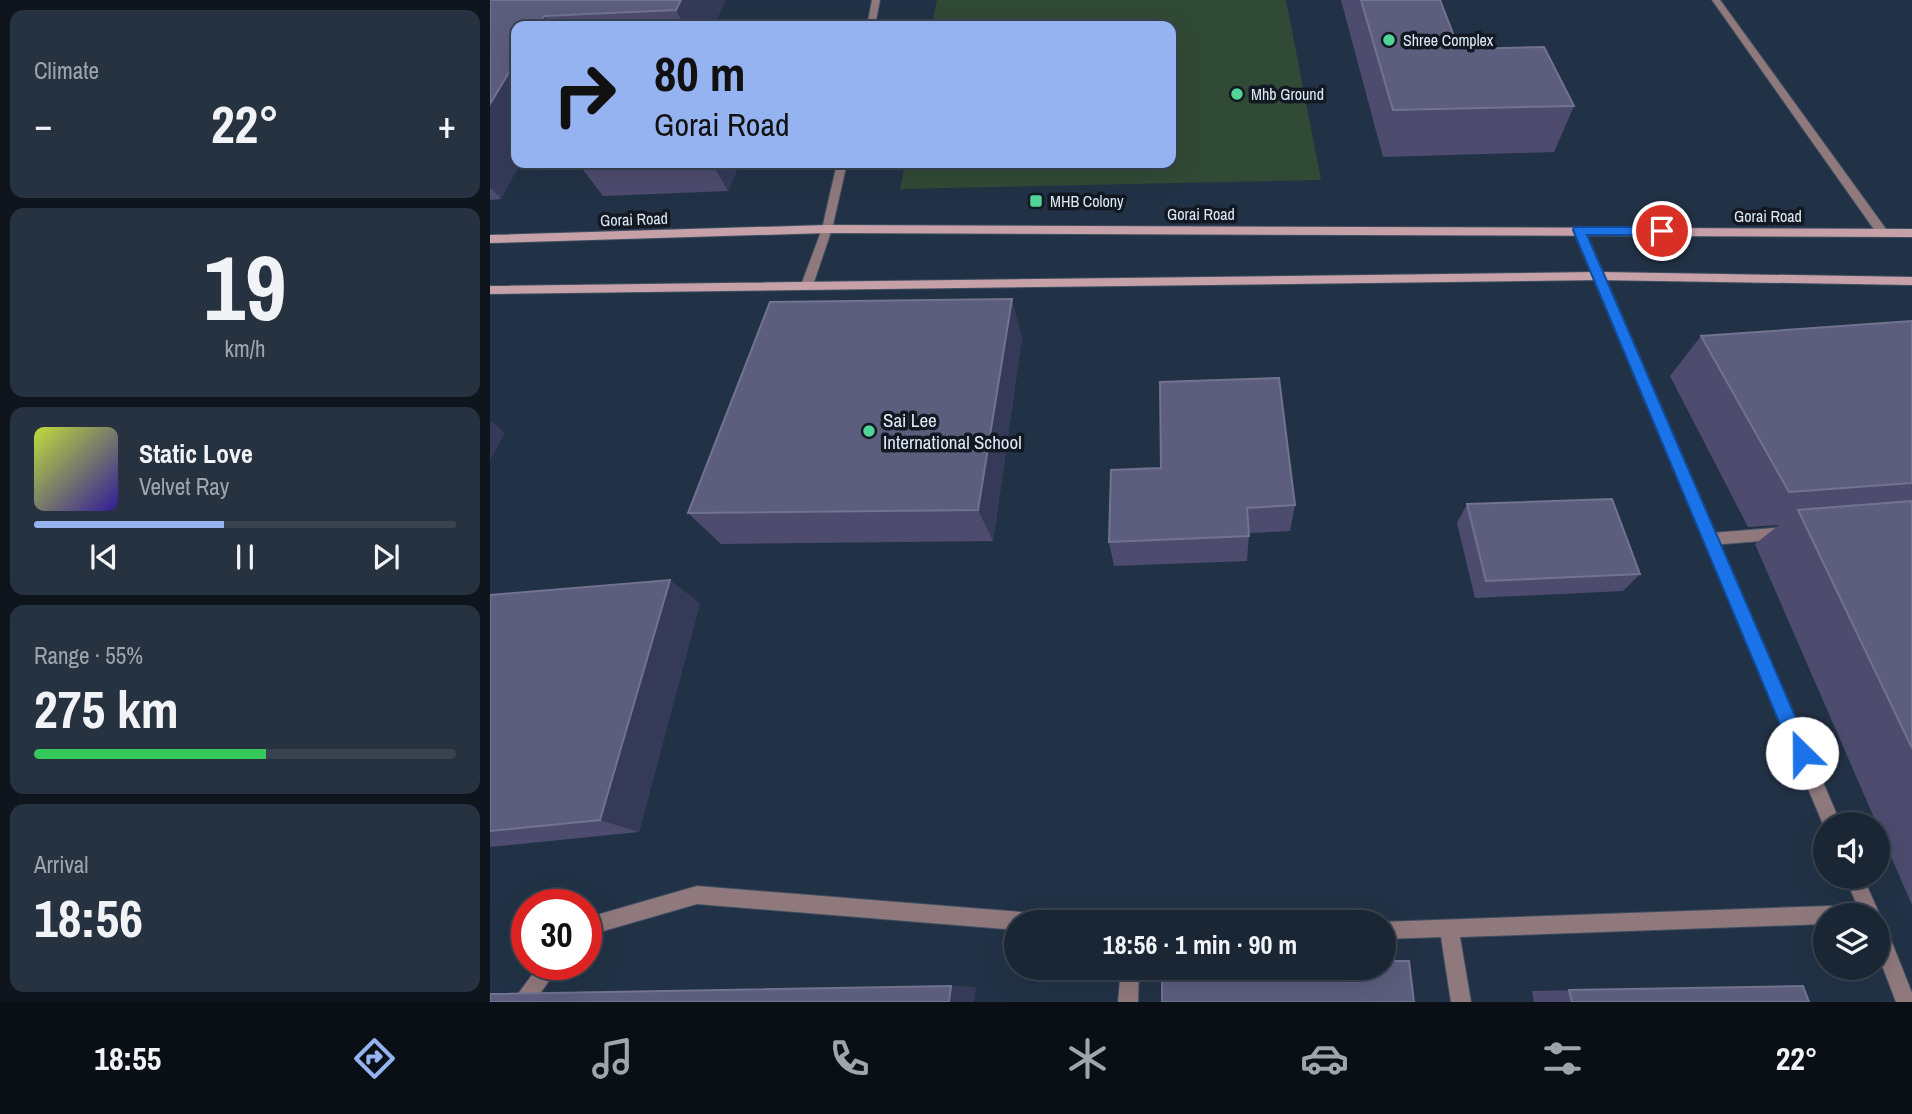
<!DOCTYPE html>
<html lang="en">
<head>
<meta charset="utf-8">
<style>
  body { margin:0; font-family:"Archivo Narrow",sans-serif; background:#273240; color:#f1f3f6; height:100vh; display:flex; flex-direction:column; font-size:26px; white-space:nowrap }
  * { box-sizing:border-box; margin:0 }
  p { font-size:23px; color:#9fa5ac }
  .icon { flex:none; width:38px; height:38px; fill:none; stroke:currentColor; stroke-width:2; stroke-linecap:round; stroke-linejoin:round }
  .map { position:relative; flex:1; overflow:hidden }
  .drawer { display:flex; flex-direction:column; gap:10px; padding:10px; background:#0e151d; width:490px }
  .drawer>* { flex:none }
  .hud { position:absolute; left:21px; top:21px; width:665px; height:147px; border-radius:14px; box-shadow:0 7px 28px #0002,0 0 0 2px #38434f; background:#95b2f1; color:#111; overflow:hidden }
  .fabs { position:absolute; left:1323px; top:812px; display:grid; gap:14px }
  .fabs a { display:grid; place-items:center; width:77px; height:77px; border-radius:50%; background:#1a2634; box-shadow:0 7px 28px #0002,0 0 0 2px #38434f; font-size:35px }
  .speed { position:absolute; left:21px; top:889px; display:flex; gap:14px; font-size:35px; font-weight:700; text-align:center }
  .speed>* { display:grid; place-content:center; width:91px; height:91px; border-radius:50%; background:#1a2634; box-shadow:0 7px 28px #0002,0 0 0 2px #38434f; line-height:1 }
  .speed .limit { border:10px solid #d22; background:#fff; color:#111 }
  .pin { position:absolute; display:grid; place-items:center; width:60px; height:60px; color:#fff; margin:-30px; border:4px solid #fff; border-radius:50%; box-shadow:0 2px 7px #0007 }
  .me { position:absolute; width:77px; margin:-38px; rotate:337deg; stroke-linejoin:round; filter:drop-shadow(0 0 5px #0008) }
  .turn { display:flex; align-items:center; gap:24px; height:147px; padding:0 28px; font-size:32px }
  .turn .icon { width:91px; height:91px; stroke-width:2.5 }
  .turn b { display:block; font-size:49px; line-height:60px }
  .big { font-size:52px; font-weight:700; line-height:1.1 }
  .drawer .card { flex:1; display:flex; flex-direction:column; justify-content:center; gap:10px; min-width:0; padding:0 24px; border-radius:14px; background:#273240 }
  .drawer .dial { align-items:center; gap:0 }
  .dial b { font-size:91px; line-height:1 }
  .song { display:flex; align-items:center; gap:21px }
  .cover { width:84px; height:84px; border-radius:10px; background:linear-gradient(135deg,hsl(70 70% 55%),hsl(250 70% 35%)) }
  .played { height:7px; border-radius:4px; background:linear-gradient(90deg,#95b2f1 45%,#38434f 45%) }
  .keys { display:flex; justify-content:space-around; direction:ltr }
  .heat { display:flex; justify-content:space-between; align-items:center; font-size:38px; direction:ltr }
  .charge { height:10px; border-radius:5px; background:linear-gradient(90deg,#34c759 55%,#38434f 0) }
  .trip { position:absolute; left:514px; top:910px; width:392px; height:70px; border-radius:35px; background:#1a2634; box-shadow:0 7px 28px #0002,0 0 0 2px #38434f; font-weight:700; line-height:70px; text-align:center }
  .dock { display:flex; height:112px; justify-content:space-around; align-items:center; background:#0a0f15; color:#9fa5ac }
  .dock .icon { width:49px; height:49px }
  .dock .active { color:#95b2f1 }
  .dock b { font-size:32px; color:#f1f3f6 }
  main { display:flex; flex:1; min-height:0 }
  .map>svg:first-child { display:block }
  .green { fill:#314a36 }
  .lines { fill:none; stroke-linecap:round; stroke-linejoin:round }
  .lane-casing { stroke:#404f62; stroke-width:2 }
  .street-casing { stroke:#404f62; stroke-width:2 }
  .secondary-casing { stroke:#404f62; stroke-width:2 }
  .lane { fill:#90797d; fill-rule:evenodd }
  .street { fill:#90797d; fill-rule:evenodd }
  .secondary { fill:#c6a2a8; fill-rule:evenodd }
  .wall { fill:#4d4c6f }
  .shaded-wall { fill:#353a59 }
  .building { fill:#5d5d7e; stroke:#717390; stroke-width:2 }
  .route { fill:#1a73e8; stroke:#114b97; stroke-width:2 }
  .poi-dot { fill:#52d397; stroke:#121922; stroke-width:2.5 }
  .labels { text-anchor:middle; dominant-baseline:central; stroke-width:7; stroke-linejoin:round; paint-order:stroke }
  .far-poi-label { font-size:16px; fill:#dfe9f6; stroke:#121922; text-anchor:start }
  .far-street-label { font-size:16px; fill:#dfe9f6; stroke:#121922 }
  .poi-label { font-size:19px; fill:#dfe9f6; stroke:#121922; text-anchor:start }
</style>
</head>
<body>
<main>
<section class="drawer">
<div class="card"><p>Climate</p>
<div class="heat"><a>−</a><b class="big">22°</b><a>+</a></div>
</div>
<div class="card dial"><b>19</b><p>km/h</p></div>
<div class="card">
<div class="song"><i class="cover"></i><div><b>Static Love</b><p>Velvet Ray</p></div></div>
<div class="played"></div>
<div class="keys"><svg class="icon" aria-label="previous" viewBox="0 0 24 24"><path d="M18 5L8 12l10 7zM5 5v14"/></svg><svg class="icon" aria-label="pause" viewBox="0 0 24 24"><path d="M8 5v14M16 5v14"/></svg><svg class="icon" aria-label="next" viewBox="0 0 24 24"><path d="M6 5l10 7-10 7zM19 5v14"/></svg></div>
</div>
<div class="card"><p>Range · 55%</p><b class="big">275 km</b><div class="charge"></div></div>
<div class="card"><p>Arrival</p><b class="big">18:56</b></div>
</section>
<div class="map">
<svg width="1422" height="1002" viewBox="0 0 1422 1002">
  <rect width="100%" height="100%" fill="#223246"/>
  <polygon class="green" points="447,0 796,0 831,180 410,189 415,163 681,163 681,26 442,26"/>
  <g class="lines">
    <defs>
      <g id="lane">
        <polygon points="1222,0 1230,0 1396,229 1396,235 1388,235"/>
        <polygon points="1296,527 1301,529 1303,533 1301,537 1296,539 1221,545 1216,543 1214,539 1216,535 1221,533"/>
      </g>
      <g id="street">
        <polygon points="382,0 390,0 385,26 377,26"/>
        <polygon points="347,163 357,163 342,229 323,285 317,289 311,285 332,229"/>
        <polygon points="1089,226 1095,230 1351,824 1335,824 1335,829 1083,230"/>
        <polygon points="1355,877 1373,877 1390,915 1388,921 1388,915 1335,915 1335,924 970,937 981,1002 961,1002 951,937 894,939 894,922 890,922 1367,905"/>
        <polygon points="207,886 542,913 549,915 551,922 527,922 527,930 207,904 96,936 96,918"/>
        <polygon points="1388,923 1395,925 1422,993 1422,1002 1406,1002 1388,955"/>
        <polygon points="50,964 71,964 44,1002 22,1002"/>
        <polygon points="631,968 649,968 648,1002 628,1002"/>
      </g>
      <g id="secondary">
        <polygon points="337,225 1422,229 1422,237 337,233 0,243 0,235"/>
        <polygon points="1109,272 1422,277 1422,285 1109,280 0,294 0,286"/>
      </g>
    </defs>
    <use href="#lane" class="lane-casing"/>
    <use href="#street" class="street-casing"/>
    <use href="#secondary" class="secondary-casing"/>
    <use href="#lane" class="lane"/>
    <use href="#street" class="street"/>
    <use href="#secondary" class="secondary"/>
  </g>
  <g class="wall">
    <polygon points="0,0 235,0 224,26 26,26 11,199 0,200"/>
    <polygon points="851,0 950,0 969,49 1084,106 1064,152 893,157"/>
    <polygon points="88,163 250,163 238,191 113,196"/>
    <polygon points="1422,321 1422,905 1265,544 1289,525 1258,527 1180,376 1211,336"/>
    <polygon points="532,337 503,541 231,544 198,513"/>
    <polygon points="621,470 805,505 800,531 759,533 757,561 624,566 619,542"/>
    <polygon points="977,504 1150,574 1133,591 985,598 967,523"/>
    <polygon points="0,595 210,603 149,832 0,847"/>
    <polygon points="1253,987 1319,1002 1044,1002 1042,991"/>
  </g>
  <g class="shaded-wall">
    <polygon points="191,0 235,0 224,26 194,26 186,10"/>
    <polygon points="54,16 60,26 47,26"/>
    <polygon points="26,61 26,163 31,163 11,199 0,187 0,104"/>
    <polygon points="222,163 250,163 238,191"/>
    <polygon points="522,299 532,337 503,541 488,510"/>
    <polygon points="0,420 15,433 0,460"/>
    <polygon points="180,580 210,603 149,832 110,820"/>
    <polygon points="461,986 486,987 484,1002 459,1002"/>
  </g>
  <g class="building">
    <polygon points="0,0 191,0 186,10 54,16 47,26 26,26 26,61 0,104"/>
    <polygon points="871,0 950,0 969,49 1054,47 1084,106 903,110"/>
    <polygon points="522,299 488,510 198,513 280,302"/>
    <polygon points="1422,321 1422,483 1299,492 1211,336"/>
    <polygon points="789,378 805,505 757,508 759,536 619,542 621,470 671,468 670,382"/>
    <polygon points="1122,499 1150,574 996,581 977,504"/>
    <polygon points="1422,501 1422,748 1308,510"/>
    <polygon points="180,580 110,820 0,831 0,595"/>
    <polygon points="894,961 919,961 924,1002 672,1002 672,968 894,968"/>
    <polygon points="461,986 459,1002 0,1002 0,994"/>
    <polygon points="1313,986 1319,1002 1082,1002 1079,990"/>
  </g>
  <polygon class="route" points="1084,227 1172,227 1178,231 1172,235 1097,235 1318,746 1321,753 1318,760 1312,762 1305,760 1083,230"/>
  <g class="poi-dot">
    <circle cx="899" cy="40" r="7"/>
    <circle cx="747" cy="94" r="7"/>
    <rect x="539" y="194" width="14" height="14" rx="3.5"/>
    <circle cx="379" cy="431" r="7"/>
  </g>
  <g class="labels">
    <g class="far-poi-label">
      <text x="913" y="40">Shree Complex</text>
      <text x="761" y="94">Mhb Ground</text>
      <text x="560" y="201">MHB Colony</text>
    </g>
    <g class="far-street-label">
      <text x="711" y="214">Gorai Road</text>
      <text x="1278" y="216">Gorai Road</text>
      <text transform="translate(144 219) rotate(-2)">Gorai Road</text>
    </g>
    <g class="poi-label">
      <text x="393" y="420">Sai Lee<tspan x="393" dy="22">International School</tspan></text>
    </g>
  </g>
</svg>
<div class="fabs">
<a><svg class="icon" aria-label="sound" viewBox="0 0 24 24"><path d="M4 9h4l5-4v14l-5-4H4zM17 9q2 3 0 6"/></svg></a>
<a><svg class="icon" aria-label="layers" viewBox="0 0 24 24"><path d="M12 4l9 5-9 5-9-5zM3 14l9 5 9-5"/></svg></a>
</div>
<div class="speed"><div class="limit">30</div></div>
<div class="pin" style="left:1172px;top:231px;background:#d93025"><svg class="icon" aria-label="arrive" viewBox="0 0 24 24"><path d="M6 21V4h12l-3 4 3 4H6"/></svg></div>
<svg class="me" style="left:1312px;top:753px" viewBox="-20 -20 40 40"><circle r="19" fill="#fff"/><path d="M0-13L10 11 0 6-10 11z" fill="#1a73e8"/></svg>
<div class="trip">18:56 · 1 min · 90 m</div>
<div class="hud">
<div class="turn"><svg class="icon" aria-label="right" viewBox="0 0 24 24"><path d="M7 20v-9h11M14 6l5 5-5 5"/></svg><div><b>80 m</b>Gorai Road</div></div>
</div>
</div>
</main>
<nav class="dock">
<b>18:55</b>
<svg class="icon active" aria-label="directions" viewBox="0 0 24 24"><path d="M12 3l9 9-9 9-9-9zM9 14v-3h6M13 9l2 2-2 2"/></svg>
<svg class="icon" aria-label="music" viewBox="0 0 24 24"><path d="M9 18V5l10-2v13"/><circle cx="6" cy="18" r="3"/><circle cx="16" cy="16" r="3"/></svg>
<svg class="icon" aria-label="phone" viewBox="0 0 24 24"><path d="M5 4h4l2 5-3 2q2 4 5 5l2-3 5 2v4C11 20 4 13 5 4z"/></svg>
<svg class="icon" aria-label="climate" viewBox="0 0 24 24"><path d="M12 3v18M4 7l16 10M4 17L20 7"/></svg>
<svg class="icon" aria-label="car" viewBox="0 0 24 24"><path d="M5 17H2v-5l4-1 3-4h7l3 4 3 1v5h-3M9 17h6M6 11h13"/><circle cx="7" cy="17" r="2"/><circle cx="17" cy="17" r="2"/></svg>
<svg class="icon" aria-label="filters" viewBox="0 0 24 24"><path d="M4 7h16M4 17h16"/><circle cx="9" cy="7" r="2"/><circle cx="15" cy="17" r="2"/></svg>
<b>22°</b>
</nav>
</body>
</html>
